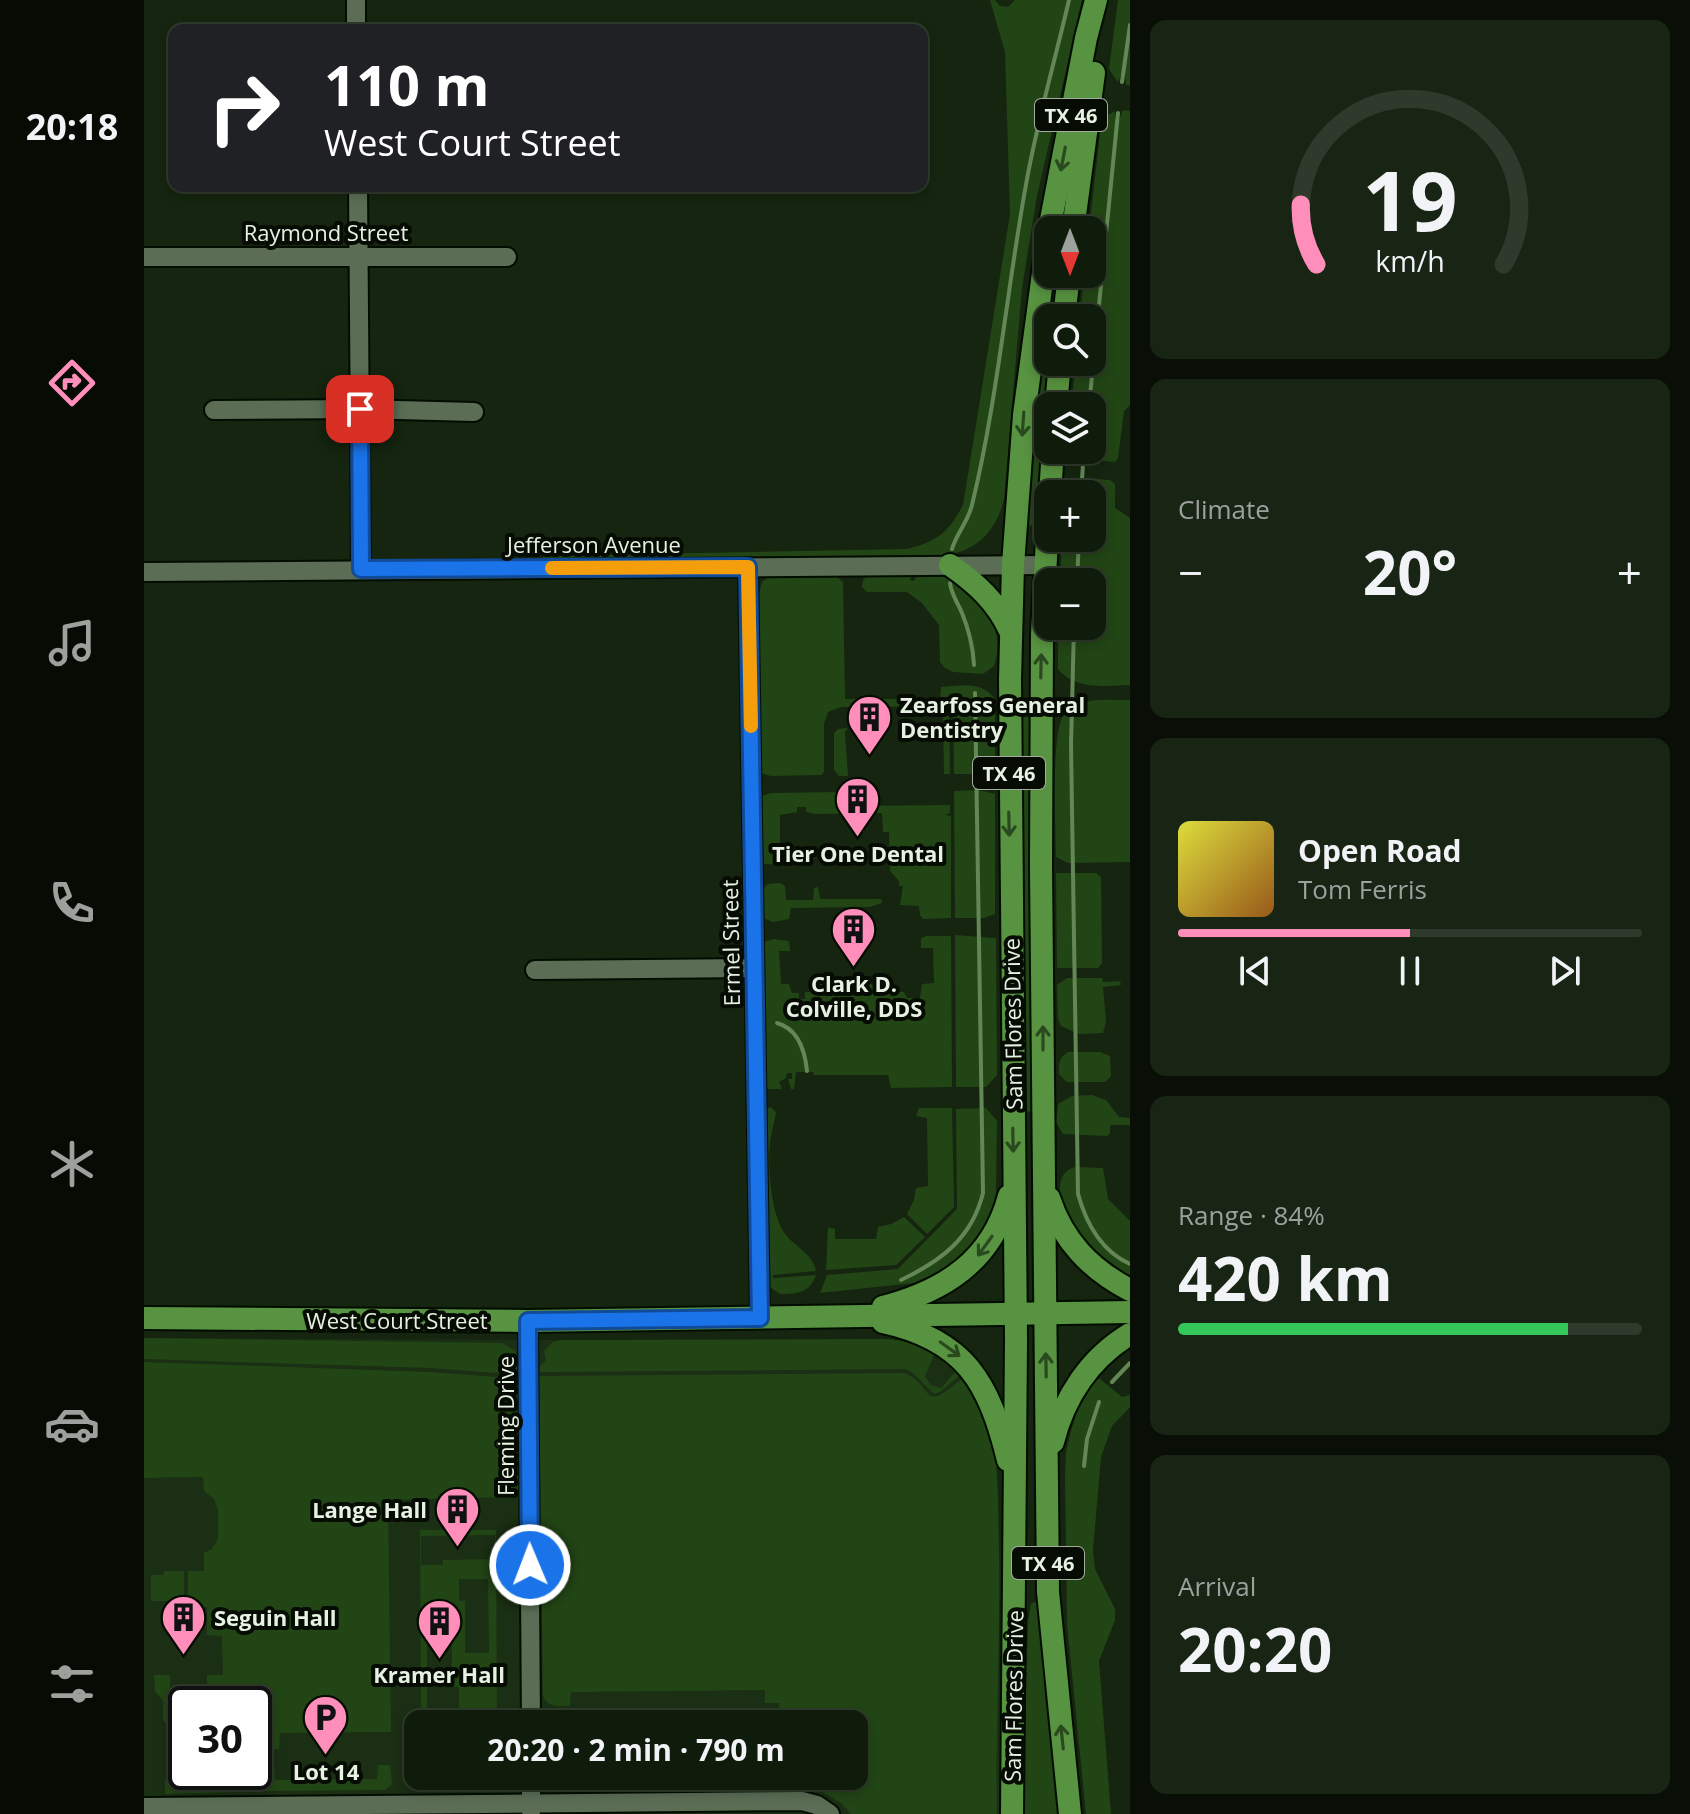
<!DOCTYPE html>
<html lang="en">
<head>
<meta charset="utf-8">
<style>
  body { margin:0; font-family:"Open Sans",sans-serif; background:#192514; color:#f1f3f6; height:100vh; display:flex; flex-direction:column; font-size:30px; white-space:nowrap }
  * { box-sizing:border-box; margin:0 }
  p { font-size:26px; color:#9ca19d }
  .icon { flex:none; width:44px; height:44px; fill:none; stroke:currentColor; stroke-width:2; stroke-linecap:round; stroke-linejoin:round }
  .map { position:relative; flex:1; overflow:hidden }
  .sheet { display:flex; flex-direction:column; gap:20px; padding:20px; background:#090f06; width:560px }
  .sheet>* { flex:none }
  .guide { position:absolute; left:24px; top:24px; width:760px; height:168px; border-radius:16px; box-shadow:0 4px 12px #0003,0 0 0 2px #303a2c; background:#202124; color:#fff; overflow:hidden }
  .needle { width:52px; rotate:180deg }
  .controls { position:absolute; left:890px; top:216px; display:grid; gap:16px }
  .controls a { display:grid; place-items:center; width:72px; height:72px; border-radius:16px; background:#101c0b; box-shadow:0 4px 12px #0003,0 0 0 2px #303a2c; font-size:40px }
  .speed { position:absolute; left:24px; top:1686px; display:flex; gap:16px; font-size:40px; font-weight:700; text-align:center }
  .speed>* { display:grid; place-content:center; width:104px; height:104px; border-radius:50%; background:#101c0b; box-shadow:0 4px 12px #0003,0 0 0 2px #303a2c; line-height:1 }
  .speed .limit { border:4px solid #111; border-radius:12px; background:#fff; color:#111 }
  .pin { position:absolute; display:grid; place-items:center; width:68px; height:68px; color:#fff; margin:-34px; border-radius:16px; box-shadow:0 4px 12px #0006 }
  .me { position:absolute; width:88px; margin:-44px; rotate:359deg; stroke-linejoin:round; filter:drop-shadow(0 0 6px #0008) }
  .turn { display:flex; align-items:center; gap:28px; height:168px; padding:0 24px; font-size:36px }
  .turn .icon { width:104px; height:104px; stroke-width:2.5 }
  .turn b { display:block; font-size:56px; line-height:68px }
  .big { font-size:60px; font-weight:700; line-height:1.1 }
  .sheet .widget { flex:1; display:flex; flex-direction:column; justify-content:center; gap:12px; min-width:0; padding:0 28px; border-radius:16px; background:#192514 }
  .sheet .dial { align-items:center; gap:0 }
  .dial svg { height:208px; overflow:visible; fill:none; stroke:#303a2c; stroke-width:7; stroke-linecap:round; text-anchor:middle }
  .dial text { fill:#f1f3f6; stroke:none }
  .song { display:flex; align-items:center; gap:24px }
  .cover { width:96px; height:96px; border-radius:12px; background:linear-gradient(135deg,hsl(60 70% 55%),hsl(30 70% 35%)) }
  .played { height:8px; border-radius:4px; background:linear-gradient(90deg,#ff8eba 50%,#303a2c 50%) }
  .keys { display:flex; justify-content:space-around; direction:ltr }
  .heat { display:flex; justify-content:space-between; align-items:center; font-size:44px; direction:ltr }
  .charge { height:12px; border-radius:6px; background:linear-gradient(90deg,#34c759 84%,#303a2c 0) }
  .trip { position:absolute; left:260px; top:1710px; width:464px; height:80px; border-radius:16px; background:#101c0b; box-shadow:0 4px 12px #0003,0 0 0 2px #303a2c; font-weight:700; line-height:80px; text-align:center }
  main { display:flex; flex:1; min-height:0 }
  .tab-bar { display:flex; flex-direction:column; width:144px; justify-content:space-around; align-items:center; background:#060b04; color:#9ca19d }
  .tab-bar .icon { width:56px; height:56px }
  .tab-bar .current { color:#ff8eba }
  .tab-bar b { font-size:36px; color:#f1f3f6 }
  .map>svg:first-child { display:block }
  .built { fill:#1a2f13; fill-rule:evenodd }
  .green { fill:#224515; fill-rule:evenodd }
  .lines { fill:none; stroke-linecap:round; stroke-linejoin:round }
  .stream { stroke:#638855; stroke-width:4 }
  .minor-casing { stroke:#020d00; stroke-width:22 }
  .major-casing { stroke:#020d00; stroke-width:26 }
  .minor { stroke:#5b6e55; stroke-width:18 }
  .major { stroke:#579340; stroke-width:22 }
  .oneway { stroke:#2a491f }
  .route-casing { stroke:#114b97; stroke-width:20 }
  .route { stroke:#1a73e8; stroke-width:14 }
  .slow { stroke:#f59e0b; stroke-width:14 }
  .labels { text-anchor:middle; dominant-baseline:central; stroke-width:8; stroke-linejoin:round; paint-order:stroke }
  .shield { fill:#060c04; stroke:#a3ac9f; stroke-width:2 }
  .shield-label { font-size:20px; font-weight:bold; fill:#e6f1e2 }
  .street-label { font-size:22px; fill:#e6f1e2; stroke:#060c04 }
  .poi-label { font-size:22px; font-weight:bold; fill:#e6f1e2; stroke:#060c04 }
</style>
</head>
<body>
<main>
<nav class="tab-bar">
<b>20:18</b>
<svg class="icon current" aria-label="directions" viewBox="0 0 24 24"><path d="M12 3l9 9-9 9-9-9zM9 14v-3h6M13 9l2 2-2 2"/></svg>
<svg class="icon" aria-label="music" viewBox="0 0 24 24"><path d="M9 18V5l10-2v13"/><circle cx="6" cy="18" r="3"/><circle cx="16" cy="16" r="3"/></svg>
<svg class="icon" aria-label="phone" viewBox="0 0 24 24"><path d="M5 4h4l2 5-3 2q2 4 5 5l2-3 5 2v4C11 20 4 13 5 4z"/></svg>
<svg class="icon" aria-label="climate" viewBox="0 0 24 24"><path d="M12 3v18M4 7l16 10M4 17L20 7"/></svg>
<svg class="icon" aria-label="car" viewBox="0 0 24 24"><path d="M5 17H2v-5l4-1 3-4h7l3 4 3 1v5h-3M9 17h6M6 11h13"/><circle cx="7" cy="17" r="2"/><circle cx="17" cy="17" r="2"/></svg>
<svg class="icon" aria-label="filters" viewBox="0 0 24 24"><path d="M4 7h16M4 17h16"/><circle cx="9" cy="7" r="2"/><circle cx="15" cy="17" r="2"/></svg>
</nav>
<div class="map">
<svg width="986" height="1814" viewBox="0 0 986 1814">
  <rect width="100%" height="100%" fill="#15250f"/>
  <path class="built" d="M 0,1338 L 413,1340 L 747,1339 L 766,1343 L 815,1372 L 839,1419 L 853,1479 L 857,1814 L 0,1814 ZM 42,1704 L 110,1704 L 110,1772 L 42,1772 ZM 274,1724 L 710,1724 L 710,1776 L 274,1776 Z"/>
  <g class="green">
    <path d="M 846,0 L 851,0 L 856,6 L 864,7 L 871,0 L 938,0 L 893,196 L 878,288 L 860,499 C 853,529 834,551 802,555 L 399,560 L 399,556 L 762,549 C 793,542 804,533 819,505 L 866,214 L 861,52 Z"/>
    <polygon points="974,0 986,0 986,85 982,85 981,75 977,75 974,82 965,69"/>
    <polygon points="979,110 986,111 986,405 980,411 974,458 971,462 942,459 927,450 948,450 948,406 927,406 932,362 948,362 948,318 936,318 940,274 948,274 948,230 945,230 957,125 962,116 971,111 971,120 975,120"/>
    <polygon points="907,274 916,274 911,318 904,318 904,362 907,362 895,518 894,523 886,526 882,519 889,418"/>
    <path d="M 935,478 L 966,480 L 971,484 L 971,508 L 986,518 L 986,685 C 962,686 931,690 914,669 L 914,626 L 948,626 L 948,582 L 916,582 L 918,538 L 948,538 L 948,494 L 920,494 L 927,483 Z"/>
    <path d="M 723,576 L 767,577 L 766,580 L 770,581 L 772,577 C 784,576 799,575 811,580 C 841,592 862,635 850,666 L 839,674 L 809,672 L 801,668 L 796,662 L 795,625 L 778,603 L 763,592 L 723,592 L 718,587 L 719,580 Z"/>
    <path d="M 625,577 L 693,577 L 699,582 L 701,699 L 796,699 L 797,687 C 817,686 837,680 851,699 L 851,769 L 836,774 L 810,774 L 809,705 L 805,705 L 806,774 L 800,774 L 799,713 L 792,712 L 791,706 L 697,707 L 684,712 L 680,724 L 680,771 L 678,775 L 627,776 L 616,773 L 614,674 L 615,593 L 618,582 Z"/>
    <path d="M 986,700 L 986,862 L 924,863 L 912,857 C 912,832 905,720 924,709 C 942,697 966,700 986,700 Z"/>
    <polygon points="875,708 887,708 889,1111 881,1112"/>
    <polygon points="704,728 701,732 704,776 695,776 690,770 690,733 694,729"/>
    <polygon points="835,790 851,794 851,914 840,918 811,918 810,791"/>
    <polygon points="693,792 701,797 702,806 806,805 806,813 801,815 807,816 807,918 779,919 776,915 775,906 756,905 759,886 755,886 755,881 746,871 745,832 739,832 738,813 671,814 662,812 662,807 653,807 653,812 636,815 636,862 648,863 649,865 620,864 618,859 616,796 628,793"/>
    <polygon points="912,873 952,873 957,877 958,963 954,968 913,968"/>
    <polygon points="636,883 641,886 642,900 669,900 670,888 674,887 676,899 737,899 738,903 726,907 647,908 645,919 629,922 617,917 617,891 624,884"/>
    <polygon points="811,935 852,938 853,1075 842,1087 812,1087"/>
    <polygon points="782,936 807,936 808,1087 747,1088 744,1075 670,1075 669,1072 652,1072 650,1089 647,1089 644,1079 648,1079 648,1073 643,1073 642,1078 635,1082 638,1089 624,1089 621,1085 618,942 630,939 645,941 646,951 635,951 637,984 645,984 648,993 655,993 655,999 661,999 661,992 668,992 670,984 703,985 703,982 720,982 720,985 745,982 745,992 760,992 763,998 776,998 778,984 790,983 789,948 777,948 777,938"/>
    <polygon points="923,978 958,978 959,982 976,981 977,985 959,987 962,1021 959,1033 935,1034 917,1026 914,1019 913,985"/>
    <path d="M 924,1052 L 956,1052 L 966,1056 L 967,1076 L 961,1082 L 923,1082 L 915,1074 C 914,1064 915,1058 924,1052 Z"/>
    <polygon points="948,1095 962,1100 975,1117 986,1118 986,1125 966,1125 966,1133 963,1136 919,1134 912,1122 914,1104 928,1096"/>
    <path d="M 626,1107 L 632,1112 C 631,1121 628,1128 627,1137 C 623,1161 626,1207 638,1229 C 646,1245 669,1252 672,1271 L 629,1275 L 629,1278 L 672,1275 C 666,1293 653,1294 636,1294 L 626,1287 L 624,1279 L 620,1112 Z"/>
    <polygon points="775,1108 808,1108 810,1207 783,1234 763,1214 770,1200 772,1188 784,1186 783,1118 772,1116"/>
    <polygon points="842,1108 853,1121 852,1192 844,1224 824,1256 779,1282 676,1293 683,1275 754,1269 813,1209 812,1109"/>
    <path d="M 931,1167 L 959,1168 L 964,1199 L 986,1221 L 986,1278 L 979,1275 C 967,1267 953,1259 942,1249 C 927,1234 898,1176 931,1167 Z"/>
    <polygon points="760,1217 781,1237 752,1265 682,1270 684,1227 691,1229 691,1239 732,1239 734,1227 747,1224"/>
    <polygon points="0,1338 358,1343 372,1351 371,1358 379,1375 287,1368 0,1359"/>
    <path d="M 742,1339 C 772,1341 792,1352 815,1372 L 814,1377 L 796,1392 L 790,1394 L 768,1372 L 761,1369 L 395,1372 L 396,1366 L 402,1360 L 400,1351 L 409,1342 L 417,1340 ZM 790,1355 L 811,1372 L 797,1388 L 787,1385 L 781,1376 Z"/>
    <polygon points="0,1362 285,1372 379,1379 377,1484 371,1497 244,1500 247,1732 136,1733 135,1749 110,1749 110,1704 42,1704 42,1732 32,1733 19,1720 19,1701 11,1691 10,1675 26,1675 26,1692 63,1692 63,1675 79,1675 78,1636 63,1635 63,1607 47,1607 47,1602 44,1601 44,1571 60,1571 60,1553 68,1549 74,1539 74,1510 70,1499 60,1491 59,1477 0,1478"/>
    <path d="M 760,1373 C 791,1385 776,1415 816,1380 L 822,1380 C 834,1400 846,1423 850,1447 C 855,1479 854,1513 855,1545 C 857,1635 851,1724 853,1814 L 707,1814 L 697,1803 L 677,1791 L 626,1785 L 622,1776 L 710,1776 L 710,1724 L 635,1724 L 635,1703 L 621,1703 L 621,1690 L 427,1692 L 426,1706 C 415,1706 404,1708 399,1696 L 395,1376 Z"/>
    <polygon points="956,1379 978,1397 986,1395 986,1407 968,1426 957,1457 949,1550 951,1569 971,1609 971,1620 955,1661 967,1814 942,1814 923,1624 921,1478 922,1452 927,1431 933,1412 951,1380"/>
    <path d="M 276,1530 L 352,1530 L 353,1724 L 277,1724 ZM 277,1536 L 351,1535 L 352,1559 L 299,1560 L 299,1565 L 277,1565 ZM 315,1579 L 344,1579 L 345,1653 L 321,1653 L 321,1601 L 315,1600 ZM 283,1634 L 308,1634 L 308,1686 L 315,1687 L 315,1718 L 283,1718 Z"/>
    <polygon points="356,1568 374,1568 374,1590 356,1591"/>
    <polygon points="21,1571 40,1571 40,1601 7,1601 7,1575 19,1575"/>
    <polygon points="893,1602 894,1604 914,1814 881,1814 880,1732 884,1623 887,1603"/>
    <path d="M 234,1765 L 246,1765 L 248,1784 L 241,1790 L 119,1791 L 112,1790 C 105,1784 108,1772 112,1766 L 130,1766 L 131,1780 L 160,1780 L 162,1766 L 166,1767 L 167,1780 L 196,1779 L 198,1766 L 203,1766 L 204,1779 L 233,1779 Z"/>
    <polygon points="89,1772 93,1772 93,1788 90,1792 21,1794 21,1781 88,1780"/>
    <path d="M 399,1776 L 427,1776 L 428,1781 L 598,1779 L 599,1776 L 605,1776 L 605,1781 L 596,1787 L 413,1790 C 404,1789 401,1785 399,1776 Z"/>
  </g>
  <g class="lines">
    <g class="stream">
      <polyline points="978,82 986,25"/>
      <polyline points="945,406 974,113"/>
      <polyline points="937,494 940,450"/>
      <path d="M 808,549 C 812,534 824,522 828,505 C 854,398 863,287 883,179 C 894,119 911,60 925,0"/>
      <polyline points="933,582 935,538"/>
      <path d="M 806,583 C 807,594 814,603 818,613 C 825,630 829,647 830,665"/>
      <path d="M 930,626 L 927,745 L 934,1194 C 942,1223 957,1251 986,1264"/>
      <path d="M 633,1023 C 655,1029 661,1051 663,1071"/>
      <path d="M 757,1280 C 797,1261 828,1238 839,1193 L 831,693"/>
      <polyline points="968,1382 986,1363"/>
      <polyline points="940,1466 943,1439 955,1402"/>
    </g>
    <defs>
      <g id="minor">
        <polyline points="212,0 212,30"/>
        <polyline points="214,186 217,569"/>
        <polyline points="0,257 363,257"/>
        <polyline points="70,410 216,409 330,412"/>
        <polyline points="604,567 616,1318"/>
        <polyline points="0,572 901,565"/>
        <polyline points="391,970 610,968"/>
        <polyline points="384,1321 387,1724"/>
        <polyline points="387,1776 387,1811"/>
        <polyline points="0,1807 658,1801 673,1805 686,1814"/>
      </g>
      <g id="major">
        <polyline points="905,230 942,38 952,0"/>
        <polyline points="929,230 950,73"/>
        <polyline points="920,318 925,274"/>
        <polyline points="912,406 916,362"/>
        <polyline points="906,494 909,450"/>
        <polyline points="904,519 898,635 897,867 904,1592 926,1814"/>
        <path d="M 806,565 C 832,583 853,602 866,631"/>
        <path d="M 905,1198 C 919,1241 946,1269 986,1290"/>
        <path d="M 739,1307 C 800,1291 848,1261 865,1196"/>
        <polyline points="0,1318 384,1321 986,1312"/>
        <path d="M 739,1322 C 822,1340 845,1383 864,1460"/>
        <path d="M 909,1442 C 920,1397 946,1358 986,1334"/>
        <polyline points="868,1814 872,1340 866,679 869,565 880,415 904,236"/>
      </g>
    </defs>
    <use href="#minor" class="minor-casing"/>
    <use href="#major" class="major-casing"/>
    <use href="#minor" class="minor"/>
    <use href="#major" class="major"/>
  </g>
  <defs><path id="oneway-shaft" d="M-6 0H5M1.5-3L5.5 0L1.5 3" fill="none" stroke-width="1.6" stroke-linecap="round" stroke-linejoin="round" transform="scale(2)"/></defs>
  <g class="oneway">
    <use href="#oneway-shaft" transform="translate(919 159) rotate(101)"/>
    <use href="#oneway-shaft" transform="translate(879 424) rotate(94)"/>
    <use href="#oneway-shaft" transform="translate(897 666) rotate(-89)"/>
    <use href="#oneway-shaft" transform="translate(865 824) rotate(89)"/>
    <use href="#oneway-shaft" transform="translate(899 1038) rotate(-90)"/>
    <use href="#oneway-shaft" transform="translate(869 1140) rotate(89)"/>
    <use href="#oneway-shaft" transform="translate(841 1246) rotate(126)"/>
    <use href="#oneway-shaft" transform="translate(806 1349) rotate(36)"/>
    <use href="#oneway-shaft" transform="translate(902 1365) rotate(-91)"/>
    <use href="#oneway-shaft" transform="translate(918 1737) rotate(-96)"/>
  </g>
  <g class="lines">
    <defs>
      <polyline id="route" points="216,409 217,569 604,567 616,1318 384,1321 386,1565"/>
    </defs>
    <use href="#route" class="route-casing"/>
    <use href="#route" class="route"/>
    <polyline class="slow" points="408,568 604,567 607,726"/>
  </g>
  <defs>
    <symbol id="building-pin" viewBox="-11 -11 22 30"><path d="M0 17L-7.5 6A9.5 9.5 0 1 1 7.5 6Z" fill="#ff8eba" stroke="#060c04"/><path d="M-4-6H4V6H1V3H-1V6H-4ZM-2.5-4.3h1.7v1.8h-1.7ZM.8-4.3h1.7v1.8H.8ZM-2.5-1h1.7V.8h-1.7ZM.8-1h1.7V.8H.8Z" fill="#111"/></symbol>
    <symbol id="parking-pin" viewBox="-11 -11 22 30"><path d="M0 17L-7.5 6A9.5 9.5 0 1 1 7.5 6Z" fill="#ff8eba" stroke="#060c04"/><path d="M-3.5-5.5H1a3.5 3.5 0 0 1 0 7H-1V5.5H-3.5ZM-1-3.4V-.6H.8a1.4 1.4 0 0 0 0-2.8Z" fill="#111"/></symbol>
  </defs>
  <g fill-rule="evenodd">
    <use href="#building-pin" x="700" y="692" width="51" height="69"/>
    <use href="#building-pin" x="688" y="774" width="51" height="69"/>
    <use href="#building-pin" x="684" y="904" width="51" height="69"/>
    <use href="#building-pin" x="288" y="1484" width="51" height="69"/>
    <use href="#building-pin" x="14" y="1592" width="51" height="69"/>
    <use href="#building-pin" x="270" y="1596" width="51" height="69"/>
    <use href="#parking-pin" x="156" y="1692" width="51" height="69"/>
  </g>
  <g class="labels">
    <g class="shield">
      <rect x="891" y="99" width="72" height="32" rx="6"/>
      <rect x="829" y="757" width="72" height="32" rx="6"/>
      <rect x="868" y="1547" width="72" height="32" rx="6"/>
    </g>
    <g class="shield-label">
      <text x="927" y="115">TX 46</text>
      <text x="865" y="773">TX 46</text>
      <text x="904" y="1563">TX 46</text>
    </g>
    <g class="street-label">
      <text x="182" y="232">Raymond Street</text>
      <text x="450" y="544">Jefferson Avenue</text>
      <text transform="translate(586 943) rotate(-91)">Ermel Street</text>
      <text transform="translate(868 1024) rotate(-91)">Sam Flores Drive</text>
      <text x="253" y="1320">West Court Street</text>
      <text transform="translate(361 1426) rotate(-90)">Fleming Drive</text>
      <text transform="translate(869 1696) rotate(-89)">Sam Flores Drive</text>
    </g>
    <g class="poi-label">
      <text x="756" y="704" text-anchor="start">Zearfoss General<tspan x="756" dy="25">Dentistry</tspan></text>
      <text x="714" y="853">Tier One Dental</text>
      <text x="710" y="983">Clark D.<tspan x="710" dy="25">Colville, DDS</tspan></text>
      <text x="283" y="1509" text-anchor="end">Lange Hall</text>
      <text x="70" y="1617" text-anchor="start">Seguin Hall</text>
      <text x="295" y="1674">Kramer Hall</text>
      <text x="182" y="1771">Lot 14</text>
    </g>
  </g>
</svg>
<div class="controls">
<a><svg class="needle" viewBox="-14 -14 28 28"><path d="M0-13l5 13h-10z" fill="#e53935"/><path d="M0 13l5-13h-10z" fill="#9ca19d"/></svg></a>
<a><svg class="icon" aria-label="search" viewBox="0 0 24 24"><circle cx="10" cy="10" r="6"/><path d="M15 15l6 6"/></svg></a>
<a><svg class="icon" aria-label="layers" viewBox="0 0 24 24"><path d="M12 4l9 5-9 5-9-5zM3 14l9 5 9-5"/></svg></a>
<a>+</a>
<a>−</a>
</div>
<div class="speed"><div class="limit">30</div></div>
<div class="pin" style="left:216px;top:409px;background:#d93025"><svg class="icon" aria-label="arrive" viewBox="0 0 24 24"><path d="M6 21V4h12l-3 4 3 4H6"/></svg></div>
<svg class="me" style="left:386px;top:1565px" viewBox="-20 -20 40 40"><circle r="17" fill="#1a73e8" stroke="#fff" stroke-width="3"/><path d="M0-11L8 9 0 5-8 9z" fill="#fff"/></svg>
<div class="trip">20:20 · 2 min · 790 m</div>
<div class="guide">
<div class="turn"><svg class="icon" aria-label="right" viewBox="0 0 24 24"><path d="M7 20v-9h11M14 6l5 5-5 5"/></svg><div><b>110 m</b>West Court Street</div></div>
</div>
</div>
<section class="sheet">
<div class="widget dial"><svg viewBox="0 0 100 80">
<path d="M14 69A42 42 0 1 1 86 69"/>
<path d="M14 69A42 42 0 0 1 8 46" stroke="#ff8eba"/>
<text x="50" y="56" font-size="32" font-weight="700">19</text>
<text x="50" y="72" font-size="11">km/h</text>
</svg></div>
<div class="widget"><p>Climate</p>
<div class="heat"><a>−</a><b class="big">20°</b><a>+</a></div>
</div>
<div class="widget">
<div class="song"><i class="cover"></i><div><b>Open Road</b><p>Tom Ferris</p></div></div>
<div class="played"></div>
<div class="keys"><svg class="icon" aria-label="previous" viewBox="0 0 24 24"><path d="M18 5L8 12l10 7zM5 5v14"/></svg><svg class="icon" aria-label="pause" viewBox="0 0 24 24"><path d="M8 5v14M16 5v14"/></svg><svg class="icon" aria-label="next" viewBox="0 0 24 24"><path d="M6 5l10 7-10 7zM19 5v14"/></svg></div>
</div>
<div class="widget"><p>Range · 84%</p><b class="big">420 km</b><div class="charge"></div></div>
<div class="widget"><p>Arrival</p><b class="big">20:20</b></div>
</section>
</main>
</body>
</html>
